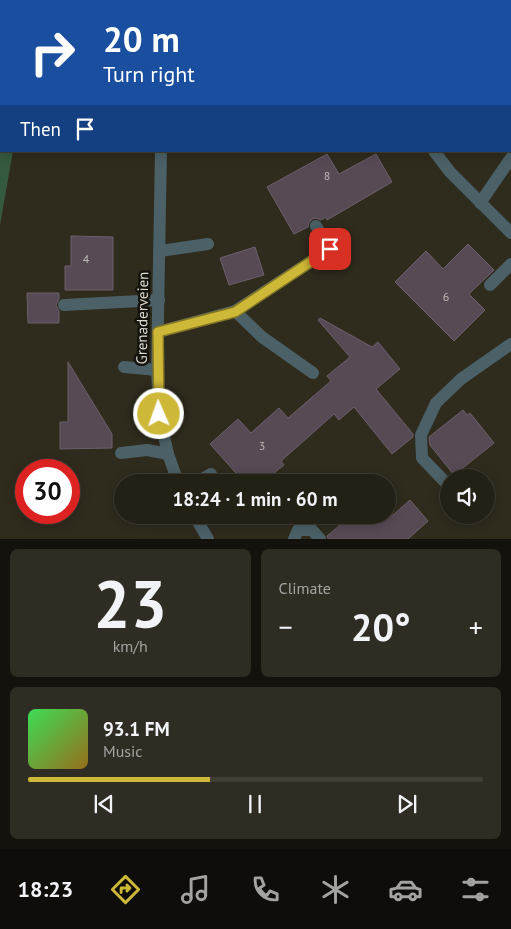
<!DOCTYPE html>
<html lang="en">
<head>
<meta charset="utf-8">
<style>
  body { margin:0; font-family:"PT Sans",sans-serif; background:#2f2d23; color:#f1f3f6; height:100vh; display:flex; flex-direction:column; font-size:19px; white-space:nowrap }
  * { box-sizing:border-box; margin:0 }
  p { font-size:16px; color:#a3a3a1 }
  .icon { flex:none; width:28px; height:28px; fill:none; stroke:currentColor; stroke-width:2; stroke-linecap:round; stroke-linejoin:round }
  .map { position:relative; height:539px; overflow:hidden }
  .panel { display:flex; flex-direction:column; gap:10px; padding:10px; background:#13120c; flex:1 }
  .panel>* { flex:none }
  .top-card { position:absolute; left:0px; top:0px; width:511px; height:152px; box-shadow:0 2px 12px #0003,0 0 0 1px #403e35; background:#1a4fa0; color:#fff; overflow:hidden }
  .fabs { position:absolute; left:440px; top:469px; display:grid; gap:10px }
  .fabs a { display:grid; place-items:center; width:55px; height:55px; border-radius:50%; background:#232016; box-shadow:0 2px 12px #0003,0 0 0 1px #403e35; font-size:25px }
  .speed { position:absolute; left:15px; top:459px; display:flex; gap:10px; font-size:25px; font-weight:700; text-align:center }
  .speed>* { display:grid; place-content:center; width:65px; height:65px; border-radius:50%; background:#232016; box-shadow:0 2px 12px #0003,0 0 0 1px #403e35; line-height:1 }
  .speed .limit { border:8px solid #d22; background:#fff; color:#111 }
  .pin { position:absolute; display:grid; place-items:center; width:42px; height:42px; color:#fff; margin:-21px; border-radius:10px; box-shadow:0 2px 8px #0006 }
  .me { position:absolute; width:55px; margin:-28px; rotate:358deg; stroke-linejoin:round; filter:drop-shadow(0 0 4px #0008) }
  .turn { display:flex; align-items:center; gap:18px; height:105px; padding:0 20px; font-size:22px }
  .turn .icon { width:65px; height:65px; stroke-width:2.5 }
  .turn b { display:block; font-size:35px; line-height:42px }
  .then { display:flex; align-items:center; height:48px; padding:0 20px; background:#0003; gap:10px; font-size:19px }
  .big { font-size:38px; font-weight:800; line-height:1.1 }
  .panel .widget { flex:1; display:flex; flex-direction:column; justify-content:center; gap:8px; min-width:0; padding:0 18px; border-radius:8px; background:#2f2d23 }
  .panel .dial { align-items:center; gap:0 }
  .dial b { font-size:65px; line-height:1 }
  .song { display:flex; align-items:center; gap:15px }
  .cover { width:60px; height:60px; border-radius:8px; background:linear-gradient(135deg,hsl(130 70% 55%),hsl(40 70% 35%)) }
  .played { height:5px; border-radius:2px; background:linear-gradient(90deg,#ceb837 40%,#403e35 40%) }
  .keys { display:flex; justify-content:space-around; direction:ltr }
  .heat { display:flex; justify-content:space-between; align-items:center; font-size:28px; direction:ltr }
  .panel .tiles { flex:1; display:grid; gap:10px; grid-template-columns:1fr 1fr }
  .widget:last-child { grid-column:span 2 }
  .trip { position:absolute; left:114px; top:474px; width:282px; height:50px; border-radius:25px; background:#232016; box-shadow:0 2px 12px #0003,0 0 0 1px #403e35; font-weight:800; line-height:50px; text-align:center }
  .tab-bar { display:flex; height:80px; justify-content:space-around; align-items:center; background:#0e0d09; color:#a3a3a1 }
  .tab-bar .icon { width:35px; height:35px }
  .tab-bar .current { color:#ceb837 }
  .tab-bar b { font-size:22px; color:#f1f3f6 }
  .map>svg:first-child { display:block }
  .forest { fill:#355a3f }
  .building { fill:#564a55; stroke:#6c606c }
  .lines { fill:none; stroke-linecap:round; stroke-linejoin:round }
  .service { stroke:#4b6167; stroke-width:12 }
  .minor { stroke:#4b6167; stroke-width:12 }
  .route-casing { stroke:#867824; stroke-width:12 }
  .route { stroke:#ceb837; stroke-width:9 }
  .labels { text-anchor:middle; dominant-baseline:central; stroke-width:5; stroke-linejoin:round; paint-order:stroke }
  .number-label { font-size:12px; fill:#bcb7b4 }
  .street-label { font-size:15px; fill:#dedbd3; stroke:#15130d }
</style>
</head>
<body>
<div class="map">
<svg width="511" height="539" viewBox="0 0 511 539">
  <rect width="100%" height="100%" fill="#2f2b1d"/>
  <polygon class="forest" points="0,0 3,1 1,1 1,151 13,151 0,225"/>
  <g class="building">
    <polygon points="327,154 339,174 376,154 392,182 327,220 326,217 321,220 316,218 312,219 309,223 308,227 294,234 267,187"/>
    <polygon points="71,236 113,237 113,290 65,290 65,266 71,266"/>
    <polygon points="468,244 494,270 469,294 485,310 454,341 395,282 426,251 443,269"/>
    <polygon points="255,247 264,275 229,285 220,258"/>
    <polygon points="27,293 59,293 59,299 56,305 59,311 59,323 28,323"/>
    <polygon points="320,318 372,347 378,342 400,369 376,389 413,434 413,437 392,454 354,407 339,420 334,414 281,461 284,465 263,482 244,482 210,444 238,419 251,433 279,408 288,418 331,381 327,376 350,357 318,320"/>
    <polygon points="68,362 112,434 112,448 60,449 60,422 68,422"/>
    <polygon points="463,410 467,415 470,413 494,443 454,475 430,445 429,437"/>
    <polygon points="410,500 428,521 408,539 328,539 327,536 352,515 393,515"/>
  </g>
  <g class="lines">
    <g class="service">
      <polyline points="373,0 374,1"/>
      <polyline points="480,203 511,158"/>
      <polyline points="160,251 208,244"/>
      <polyline points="490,285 511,264"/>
      <polyline points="64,305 159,300"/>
      <polyline points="235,311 262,337 313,373"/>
      <polyline points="158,332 235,311 330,249 316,226"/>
      <polyline points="124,367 157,370"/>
      <polyline points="121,453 147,450 168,454"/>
      <polyline points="197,482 211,474"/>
      <polyline points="449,486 422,458 421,435 436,403 461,379 511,344"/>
      <polyline points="294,539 298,530 312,530 320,539"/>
    </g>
    <g class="minor">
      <polyline points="160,0 160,1"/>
      <polyline points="348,0 348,1"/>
      <polyline points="161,151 157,370 159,414 168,454 178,482"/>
      <polyline points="434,151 450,172 511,233"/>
      <polyline points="194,515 208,539"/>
    </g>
  </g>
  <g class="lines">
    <defs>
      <polyline id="route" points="159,414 158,332 235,312 330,249"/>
    </defs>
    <use href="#route" class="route-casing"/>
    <use href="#route" class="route"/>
  </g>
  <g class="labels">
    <g class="number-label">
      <text x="327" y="175">8</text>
      <text x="86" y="258">4</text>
      <text x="446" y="296">6</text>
      <text x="262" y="445">3</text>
    </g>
    <g class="street-label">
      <text transform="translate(142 318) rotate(-89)">Grenaderveien</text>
    </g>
  </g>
</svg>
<div class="fabs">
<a><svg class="icon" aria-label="sound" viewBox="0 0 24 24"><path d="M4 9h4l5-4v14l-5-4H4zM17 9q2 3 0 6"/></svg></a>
</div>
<div class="speed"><div class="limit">30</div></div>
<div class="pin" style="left:330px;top:249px;background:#d93025"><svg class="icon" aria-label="arrive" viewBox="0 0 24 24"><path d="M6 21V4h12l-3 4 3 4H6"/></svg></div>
<svg class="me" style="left:159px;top:414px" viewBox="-20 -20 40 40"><circle r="17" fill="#ceb837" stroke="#fff" stroke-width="3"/><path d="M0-11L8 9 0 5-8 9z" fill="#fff"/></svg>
<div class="trip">18:24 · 1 min · 60 m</div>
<div class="top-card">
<div class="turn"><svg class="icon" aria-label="right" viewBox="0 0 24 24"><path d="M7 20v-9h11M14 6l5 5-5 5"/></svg><div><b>20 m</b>Turn right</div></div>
<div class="then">Then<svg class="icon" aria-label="arrive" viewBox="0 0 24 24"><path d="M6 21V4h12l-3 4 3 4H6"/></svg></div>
</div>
</div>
<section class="panel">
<div class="tiles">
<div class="widget dial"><b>23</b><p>km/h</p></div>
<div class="widget"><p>Climate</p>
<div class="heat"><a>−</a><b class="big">20°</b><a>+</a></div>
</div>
<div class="widget">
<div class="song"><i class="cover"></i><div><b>93.1 FM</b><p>Music</p></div></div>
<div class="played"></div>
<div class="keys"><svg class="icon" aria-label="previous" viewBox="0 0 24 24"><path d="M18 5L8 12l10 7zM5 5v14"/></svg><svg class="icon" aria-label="pause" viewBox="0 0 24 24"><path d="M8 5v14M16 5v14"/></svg><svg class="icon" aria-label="next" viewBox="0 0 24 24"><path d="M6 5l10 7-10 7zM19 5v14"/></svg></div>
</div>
</div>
</section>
<nav class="tab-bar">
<b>18:23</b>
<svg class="icon current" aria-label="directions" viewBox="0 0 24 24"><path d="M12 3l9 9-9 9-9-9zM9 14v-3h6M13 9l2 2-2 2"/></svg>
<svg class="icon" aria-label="music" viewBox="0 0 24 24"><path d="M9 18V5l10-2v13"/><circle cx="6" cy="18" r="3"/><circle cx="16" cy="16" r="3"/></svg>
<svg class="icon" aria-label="phone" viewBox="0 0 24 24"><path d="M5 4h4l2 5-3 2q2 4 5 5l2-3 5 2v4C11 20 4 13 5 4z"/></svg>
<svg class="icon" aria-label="climate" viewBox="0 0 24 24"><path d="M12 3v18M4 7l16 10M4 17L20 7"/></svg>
<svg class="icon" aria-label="car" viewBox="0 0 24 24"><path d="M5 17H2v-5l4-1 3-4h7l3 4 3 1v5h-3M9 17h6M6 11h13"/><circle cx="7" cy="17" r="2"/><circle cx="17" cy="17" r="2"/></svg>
<svg class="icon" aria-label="filters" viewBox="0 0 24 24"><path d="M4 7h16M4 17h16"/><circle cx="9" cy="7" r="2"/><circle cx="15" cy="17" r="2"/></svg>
</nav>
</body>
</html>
